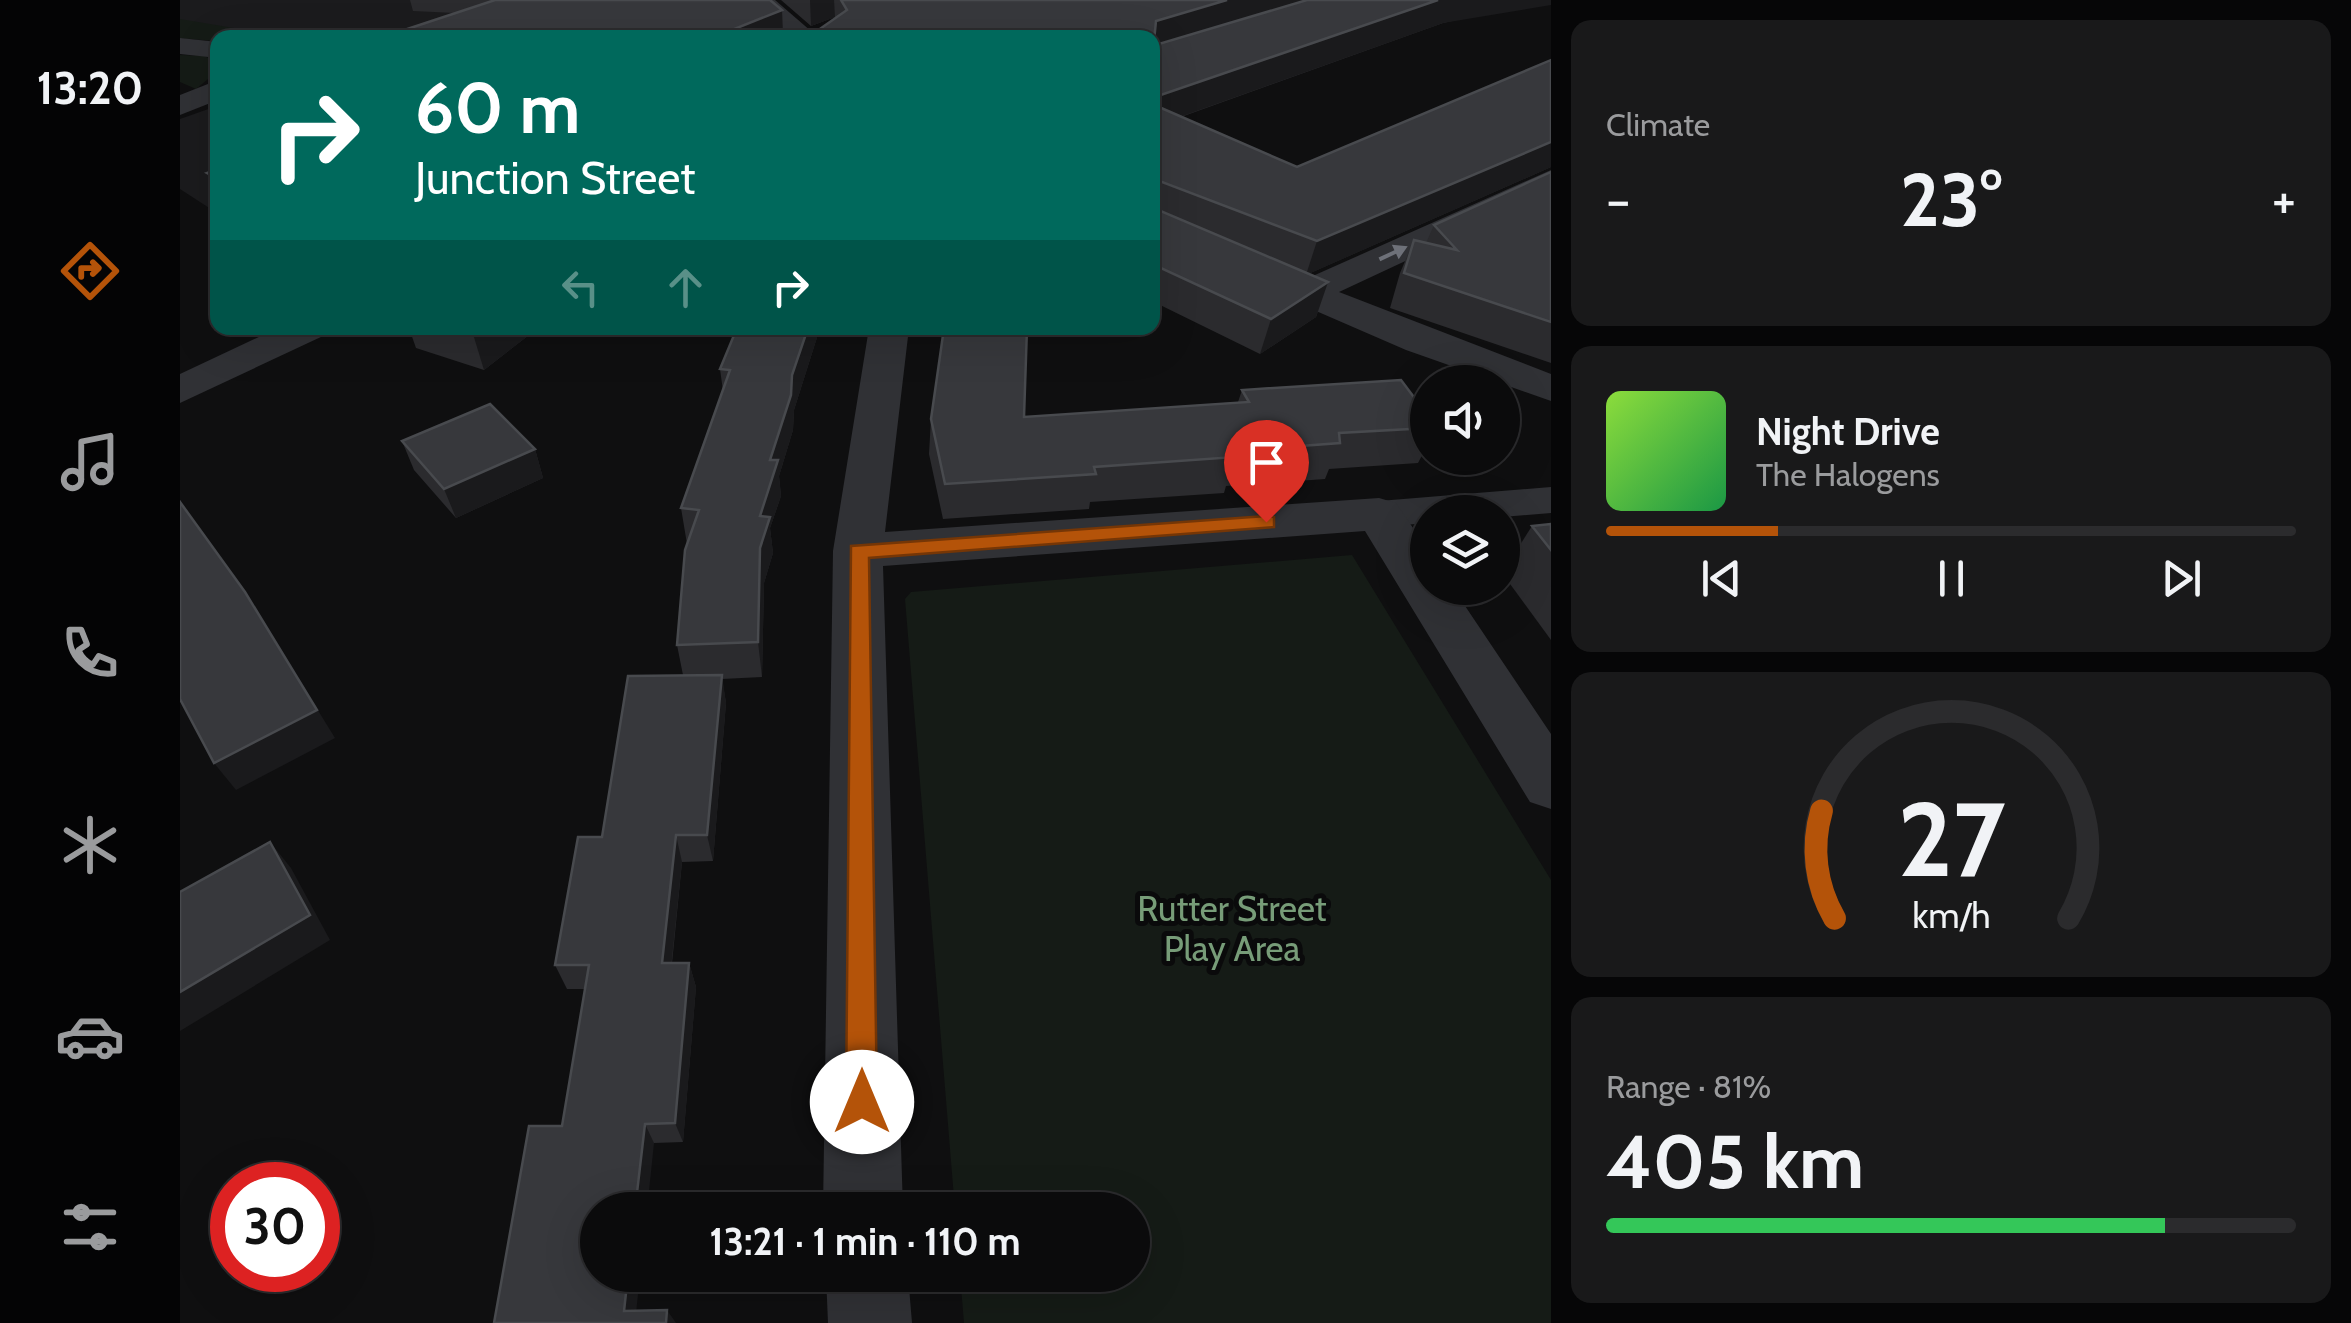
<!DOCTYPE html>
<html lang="en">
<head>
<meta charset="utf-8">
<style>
  body { margin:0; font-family:Cabin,sans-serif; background:#19191a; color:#f1f3f6; height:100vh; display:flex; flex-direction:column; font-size:38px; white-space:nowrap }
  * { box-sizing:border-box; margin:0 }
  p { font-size:32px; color:#9a9b9d }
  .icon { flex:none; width:55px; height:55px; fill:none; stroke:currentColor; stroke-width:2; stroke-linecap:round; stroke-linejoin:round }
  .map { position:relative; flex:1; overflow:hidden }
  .panel { display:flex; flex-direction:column; gap:20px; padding:20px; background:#060607; width:800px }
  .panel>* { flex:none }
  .guide { position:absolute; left:30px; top:30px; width:950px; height:305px; border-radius:20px; box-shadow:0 10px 40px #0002,0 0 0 2px #2b2b2d; background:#00695c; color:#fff; overflow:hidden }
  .fabs { position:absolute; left:1230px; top:365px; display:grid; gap:20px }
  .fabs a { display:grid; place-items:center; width:110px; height:110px; border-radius:50%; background:#0b0b0c; box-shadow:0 10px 40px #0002,0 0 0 2px #2b2b2d; font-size:50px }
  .speed { position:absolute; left:30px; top:1162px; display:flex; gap:20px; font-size:50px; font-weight:700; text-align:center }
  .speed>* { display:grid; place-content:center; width:130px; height:130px; border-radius:50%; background:#0b0b0c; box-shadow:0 10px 40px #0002,0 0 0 2px #2b2b2d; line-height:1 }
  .speed .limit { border:15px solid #d22; background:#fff; color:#111 }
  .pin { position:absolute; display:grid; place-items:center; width:85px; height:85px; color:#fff; margin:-102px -42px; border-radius:50% 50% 50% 0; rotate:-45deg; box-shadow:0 0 10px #0007 }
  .pin .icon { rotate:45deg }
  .me { position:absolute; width:110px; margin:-55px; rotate:0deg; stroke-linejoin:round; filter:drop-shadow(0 0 8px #0008) }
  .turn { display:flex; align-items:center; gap:35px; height:210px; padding:0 40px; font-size:45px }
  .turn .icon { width:130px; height:130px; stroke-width:2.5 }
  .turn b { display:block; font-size:70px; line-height:85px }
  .lanes { display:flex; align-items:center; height:95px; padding:0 40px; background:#0003; justify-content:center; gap:50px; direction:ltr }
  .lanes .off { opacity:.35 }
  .big { font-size:75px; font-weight:700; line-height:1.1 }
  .panel .card { flex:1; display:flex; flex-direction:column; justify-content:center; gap:15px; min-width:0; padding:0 35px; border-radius:20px; background:#19191a }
  .panel .dial { align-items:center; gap:0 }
  .dial svg { height:260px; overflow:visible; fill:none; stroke:#2b2b2d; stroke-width:7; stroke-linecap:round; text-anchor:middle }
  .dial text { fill:#f1f3f6; stroke:none }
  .song { display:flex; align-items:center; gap:30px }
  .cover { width:120px; height:120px; border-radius:15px; background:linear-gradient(135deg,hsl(90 70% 55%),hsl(140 70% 35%)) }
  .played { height:10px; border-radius:5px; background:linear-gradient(90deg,#b45309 25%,#2b2b2d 25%) }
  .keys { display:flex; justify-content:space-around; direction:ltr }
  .heat { display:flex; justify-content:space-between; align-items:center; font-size:55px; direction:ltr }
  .charge { height:15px; border-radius:8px; background:linear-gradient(90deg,#34c759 81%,#2b2b2d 0) }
  .trip { position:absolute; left:400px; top:1192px; width:570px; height:100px; border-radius:50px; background:#0b0b0c; box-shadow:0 10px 40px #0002,0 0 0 2px #2b2b2d; font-weight:700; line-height:100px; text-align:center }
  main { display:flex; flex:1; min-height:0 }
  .tabs { display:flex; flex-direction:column; width:180px; justify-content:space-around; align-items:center; background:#040405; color:#9a9b9d }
  .tabs .icon { width:70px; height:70px }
  .tabs .active { color:#b45309 }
  .tabs b { font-size:45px; color:#f1f3f6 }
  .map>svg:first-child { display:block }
  .built { fill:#1b1b1d }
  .green { fill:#151b16 }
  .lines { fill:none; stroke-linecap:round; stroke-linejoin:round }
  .pedestrian { fill:#303135; fill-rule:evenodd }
  .minor { fill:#303135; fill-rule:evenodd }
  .wall { fill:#2b2b2e }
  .shaded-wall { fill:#1a1a1c }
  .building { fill:#37383c; stroke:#484a4e; stroke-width:2.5 }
  .oneway { fill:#6e7179 }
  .route { fill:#b45309; stroke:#753606; stroke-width:2.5 }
  .labels { text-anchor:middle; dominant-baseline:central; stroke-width:10; stroke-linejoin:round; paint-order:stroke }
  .near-park-label { font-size:35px; fill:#779c78; stroke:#0a0a0b }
</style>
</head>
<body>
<main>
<nav class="tabs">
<b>13:20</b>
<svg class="icon active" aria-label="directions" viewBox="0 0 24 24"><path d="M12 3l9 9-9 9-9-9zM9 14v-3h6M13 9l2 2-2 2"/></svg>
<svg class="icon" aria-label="music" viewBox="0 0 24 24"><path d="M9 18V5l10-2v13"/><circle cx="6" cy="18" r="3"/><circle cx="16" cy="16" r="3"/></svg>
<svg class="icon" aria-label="phone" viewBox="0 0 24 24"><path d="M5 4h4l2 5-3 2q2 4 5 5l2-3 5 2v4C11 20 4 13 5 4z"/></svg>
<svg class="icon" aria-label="climate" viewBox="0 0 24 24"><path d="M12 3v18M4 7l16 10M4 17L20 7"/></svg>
<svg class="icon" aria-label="car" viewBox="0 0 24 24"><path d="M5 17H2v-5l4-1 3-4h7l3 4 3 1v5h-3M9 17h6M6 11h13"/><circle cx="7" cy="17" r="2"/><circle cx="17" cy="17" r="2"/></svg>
<svg class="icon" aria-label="filters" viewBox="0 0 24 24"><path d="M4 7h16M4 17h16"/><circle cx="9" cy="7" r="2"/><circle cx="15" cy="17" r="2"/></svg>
</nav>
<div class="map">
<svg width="1371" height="1323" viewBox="0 0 1371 1323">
  <rect width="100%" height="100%" fill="#0f0f10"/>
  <g class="built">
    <polygon points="0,0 548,0 590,37 38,38 37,41 0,38"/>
    <polygon points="37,106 37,213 0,189 0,119"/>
  </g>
  <g class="green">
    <polygon points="0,19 77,32 68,37 38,38 37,41 0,38"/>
    <polygon points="0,55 25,56 36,63 34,74 16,89 0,82"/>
    <polygon points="1172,555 1371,880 1371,1323 784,1323 780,1275 952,1275 952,1210 775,1210 725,599 731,592"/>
  </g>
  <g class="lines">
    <polygon class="pedestrian" points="1371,487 1371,513 1322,517 1322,512 1248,512 1248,523 1199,527 1185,523 1179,514 1185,505 1199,501"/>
    <g class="minor">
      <polygon points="566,0 595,0 639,38 609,38"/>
      <polygon points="0,38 38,42 38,58 0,54"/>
      <polygon points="38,80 38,100 0,115 0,95"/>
      <polygon points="1371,170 1371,193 1159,292 1371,374 1371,401 1226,350 972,240 972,216 1126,279"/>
      <polygon points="98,328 149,328 143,336 0,403 0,374"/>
      <polygon points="689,328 729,328 705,532 1199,498 1216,503 1248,550 1248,588 1273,588 1371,734 1371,809 1350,802 1185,531 703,566 723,1210 643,1210 653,551"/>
      <polygon points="646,1275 728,1275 732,1323 648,1323"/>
    </g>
  </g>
  <g class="wall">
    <polygon points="230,0 590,0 602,10 603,38 200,38 275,13 233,11"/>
    <polygon points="601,0 1371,0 1263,23 1001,117 1117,167 1371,60 1371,167 1128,274 1148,282 1136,317 1080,354 972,301 972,38 655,17 631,26"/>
    <polygon points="38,169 38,195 27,173"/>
    <polygon points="1371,172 1371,363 1210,308 1220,273 1234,240 1246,243 1254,225"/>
    <polygon points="229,328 358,328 304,370 236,348"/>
    <polygon points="557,328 640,328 614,410 613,430 599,476 601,496 590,528 593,553 584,583 582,677 542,679 546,703 533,861 502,862 492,963 509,963 516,987 503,1142 474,1143 314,1323 382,1126 405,989 387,989 375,965 422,837 503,675 497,645 507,544 501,508 543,391 540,369"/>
    <polygon points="1062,390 1248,416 1248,444 1238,463 1149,469 1145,479 1046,486 1044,493 910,502 909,509 763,519 749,454 751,419 844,417 1058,402"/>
    <polygon points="222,441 355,449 363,478 276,518 234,470"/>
    <polygon points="1371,524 1371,640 1322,573 1352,526"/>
  </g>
  <g class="shaded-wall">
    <polygon points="630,0 654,0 655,17 631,26"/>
    <polygon points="1047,0 1132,0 972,49 976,21"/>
    <polygon points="1258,0 1371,0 1371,5 1263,23 972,127 972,98"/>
    <polygon points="602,10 603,38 532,38"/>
    <polygon points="1371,142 1371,167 1126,275 1137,241"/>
    <polygon points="1148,282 1136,317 1080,354 1091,319"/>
    <polygon points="302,328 358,328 304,370 293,334"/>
    <polygon points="628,328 640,328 614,410 613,430 599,476 601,496 590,528 593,553 584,583 582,677 578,642 580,516 590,460 612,375"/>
    <polygon points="355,449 363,478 276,518 264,489"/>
    <polygon points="65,592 155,738 56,790 34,763"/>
    <polygon points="542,675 546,703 533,861 527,835"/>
    <polygon points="496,835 502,862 489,987 482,963"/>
    <polygon points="90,842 111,868 150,940 0,1031 0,992"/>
    <polygon points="509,963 516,987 503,1142 495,1123"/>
    <polygon points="465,1124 474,1143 467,1210 455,1210"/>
    <polygon points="448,1275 460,1275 455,1323 444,1311"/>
    <polygon points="487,1310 496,1323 486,1323"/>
  </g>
  <g class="building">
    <polygon points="315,0 590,0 602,10 532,38 200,38"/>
    <polygon points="661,0 1047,0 976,21 974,41 979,44 1127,0 1258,0 972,98 972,38 627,38 667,10"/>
    <polygon points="1371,60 1371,142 1137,241 977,180 978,210 1148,282 1091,319 972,264 972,104 1117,167"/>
    <polygon points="38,169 38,179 27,173"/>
    <polygon points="1371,172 1371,322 1224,273 1234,240 1277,250 1254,225"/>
    <polygon points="270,328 302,328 293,334"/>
    <polygon points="557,328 628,328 612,375 611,395 590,460 598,460 580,516 590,517 580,548 578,642 497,645 505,550 519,510 501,508 550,370 540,369"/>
    <polygon points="764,328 847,328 844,417 1069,402 1062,390 1221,380 1248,416 1248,428 1159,433 1160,443 1053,451 1056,457 914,467 916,474 765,484 751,419"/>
    <polygon points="310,404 355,449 264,489 222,441"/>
    <polygon points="0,502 65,592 137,710 34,763 0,699"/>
    <polygon points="1371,524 1371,550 1352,526"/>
    <polygon points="542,675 527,835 496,835 482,963 509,963 495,1123 465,1124 455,1210 418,1210 418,1275 448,1275 444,1311 487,1310 486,1323 314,1323 349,1126 382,1126 409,965 375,965 398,837 422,837 448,676"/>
    <polygon points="90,842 130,915 0,992 0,892"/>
  </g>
  <defs><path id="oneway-solid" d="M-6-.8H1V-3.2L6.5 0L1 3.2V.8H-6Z" transform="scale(2.5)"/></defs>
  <use class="oneway" href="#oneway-solid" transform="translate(1213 253) rotate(-25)"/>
  <polygon class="route" points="1086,516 1094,517 1094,527 689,558 697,1102 692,1113 682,1117 671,1113 666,1102 671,546"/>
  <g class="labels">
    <g class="near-park-label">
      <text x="1052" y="908">Rutter Street<tspan x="1052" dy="40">Play Area</tspan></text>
    </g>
  </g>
</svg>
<div class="fabs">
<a><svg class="icon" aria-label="sound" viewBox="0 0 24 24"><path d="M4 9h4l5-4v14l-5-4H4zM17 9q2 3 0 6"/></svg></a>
<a><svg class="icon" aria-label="layers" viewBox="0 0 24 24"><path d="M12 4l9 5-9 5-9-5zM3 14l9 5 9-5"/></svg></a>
</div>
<div class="speed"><div class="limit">30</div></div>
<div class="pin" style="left:1086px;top:522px;background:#d93025"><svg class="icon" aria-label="arrive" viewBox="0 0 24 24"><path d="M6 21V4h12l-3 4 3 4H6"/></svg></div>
<svg class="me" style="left:682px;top:1102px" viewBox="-20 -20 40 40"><circle r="19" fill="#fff"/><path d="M0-13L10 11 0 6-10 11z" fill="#b45309"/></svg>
<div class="trip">13:21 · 1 min · 110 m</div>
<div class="guide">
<div class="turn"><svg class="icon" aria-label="right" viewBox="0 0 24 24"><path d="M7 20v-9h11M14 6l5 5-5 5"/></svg><div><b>60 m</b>Junction Street</div></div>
<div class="lanes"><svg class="icon off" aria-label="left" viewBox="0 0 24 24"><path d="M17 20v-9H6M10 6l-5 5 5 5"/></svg><svg class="icon off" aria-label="ahead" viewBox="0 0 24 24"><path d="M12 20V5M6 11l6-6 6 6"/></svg><svg class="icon" aria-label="right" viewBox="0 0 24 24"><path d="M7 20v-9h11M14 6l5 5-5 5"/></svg></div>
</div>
</div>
<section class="panel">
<div class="card"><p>Climate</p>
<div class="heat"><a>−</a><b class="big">23°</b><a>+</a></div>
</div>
<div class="card">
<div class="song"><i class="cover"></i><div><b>Night Drive</b><p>The Halogens</p></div></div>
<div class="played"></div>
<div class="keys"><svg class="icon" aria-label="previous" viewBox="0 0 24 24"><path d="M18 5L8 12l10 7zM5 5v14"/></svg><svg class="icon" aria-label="pause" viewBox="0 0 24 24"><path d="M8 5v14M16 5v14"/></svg><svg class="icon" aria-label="next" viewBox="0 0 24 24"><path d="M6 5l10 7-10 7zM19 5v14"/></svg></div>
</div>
<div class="card dial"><svg viewBox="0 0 100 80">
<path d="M14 69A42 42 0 1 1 86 69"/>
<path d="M14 69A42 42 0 0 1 10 36" stroke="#b45309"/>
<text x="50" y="56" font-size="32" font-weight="700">27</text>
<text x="50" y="72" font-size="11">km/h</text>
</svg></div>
<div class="card"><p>Range · 81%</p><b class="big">405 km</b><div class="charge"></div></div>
</section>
</main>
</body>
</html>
